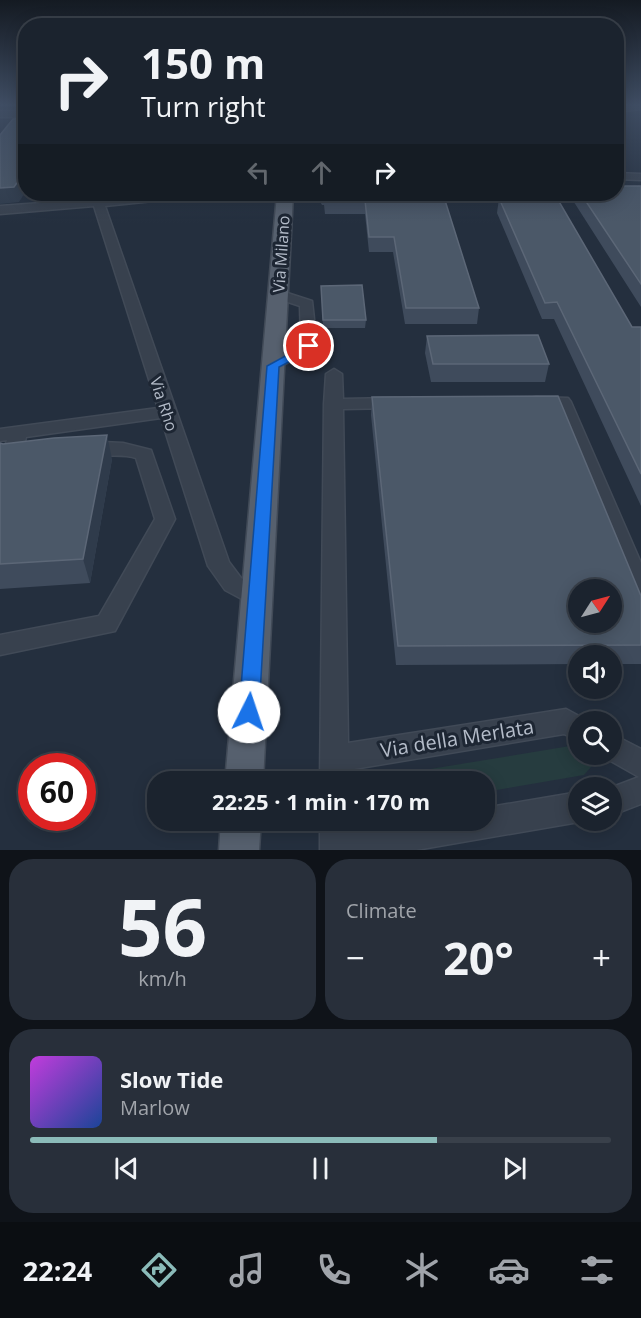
<!DOCTYPE html>
<html lang="en">
<head>
<meta charset="utf-8">
<style>
  body { margin:0; font-family:"Open Sans",sans-serif; background:#282f3a; color:#f1f3f6; height:100vh; display:flex; flex-direction:column; font-size:22px; white-space:nowrap }
  * { box-sizing:border-box; margin:0 }
  p { font-size:20px; color:#a0a4aa }
  .icon { flex:none; width:33px; height:33px; fill:none; stroke:currentColor; stroke-width:2; stroke-linecap:round; stroke-linejoin:round }
  .map { position:relative; height:850px; overflow:hidden }
  .sheet { display:flex; flex-direction:column; gap:9px; padding:9px; background:#0f1319; flex:1 }
  .sheet>* { flex:none }
  .guide { position:absolute; left:18px; top:18px; width:606px; height:183px; border-radius:24px; box-shadow:0 3px 15px #0003,0 0 0 2px #39404a; background:#1b232e; color:#f1f3f6; overflow:hidden }
  .needle { width:39px; rotate:54deg }
  .fabs { position:absolute; left:568px; top:579px; display:grid; gap:12px }
  .fabs a { display:grid; place-items:center; width:54px; height:54px; border-radius:50%; background:#1b232e; box-shadow:0 3px 15px #0003,0 0 0 2px #39404a; font-size:30px }
  .speed { position:absolute; left:18px; top:753px; display:flex; gap:12px; font-size:30px; font-weight:700; text-align:center }
  .speed>* { display:grid; place-content:center; width:78px; height:78px; border-radius:50%; background:#1b232e; box-shadow:0 3px 15px #0003,0 0 0 2px #39404a; line-height:1 }
  .speed .limit { border:9px solid #d22; background:#fff; color:#111 }
  .pin { position:absolute; display:grid; place-items:center; width:51px; height:51px; color:#fff; margin:-26px; border:3px solid #fff; border-radius:50%; box-shadow:0 2px 6px #0007 }
  .me { position:absolute; width:66px; margin:-33px; rotate:4deg; stroke-linejoin:round; filter:drop-shadow(0 0 4px #0008) }
  .turn { display:flex; align-items:center; gap:21px; height:126px; padding:0 24px; font-size:27px }
  .turn .icon { width:78px; height:78px; stroke-width:2.5 }
  .turn b { display:block; font-size:42px; line-height:51px }
  .lanes { display:flex; align-items:center; height:57px; padding:0 24px; background:#0003; justify-content:center; gap:30px; direction:ltr }
  .lanes .off { opacity:.35 }
  .big { font-size:45px; font-weight:700; line-height:1.1 }
  .sheet .widget { flex:1; display:flex; flex-direction:column; justify-content:center; gap:9px; min-width:0; padding:0 21px; border-radius:24px; background:#282f3a }
  .sheet .dial { align-items:center; gap:0 }
  .dial b { font-size:78px; line-height:1 }
  .song { display:flex; align-items:center; gap:18px }
  .cover { width:72px; height:72px; border-radius:9px; background:linear-gradient(135deg,hsl(290 70% 55%),hsl(220 70% 35%)) }
  .played { height:6px; border-radius:3px; background:linear-gradient(90deg,#8bbbb9 70%,#39404a 70%) }
  .keys { display:flex; justify-content:space-around; direction:ltr }
  .heat { display:flex; justify-content:space-between; align-items:center; font-size:33px; direction:ltr }
  .sheet .tiles { flex:1; display:grid; gap:9px; grid-template-columns:1fr 1fr }
  .widget:last-child { grid-column:span 2 }
  .trip { position:absolute; left:147px; top:771px; width:348px; height:60px; border-radius:24px; background:#1b232e; box-shadow:0 3px 15px #0003,0 0 0 2px #39404a; font-weight:700; line-height:60px; text-align:center }
  .dock { display:flex; height:96px; justify-content:space-around; align-items:center; background:#0b0e12; color:#a0a4aa }
  .dock .icon { width:42px; height:42px }
  .dock .active { color:#8bbbb9 }
  .dock b { font-size:27px; color:#f1f3f6 }
  .map>svg:first-child { display:block }
  .green { fill:#263c3f }
  .lines { fill:none; stroke-linecap:round; stroke-linejoin:round }
  .minor-casing { stroke:#414a57; stroke-width:3 }
  .major-casing { stroke:#414a57; stroke-width:3 }
  .minor { fill:#38414e; fill-rule:evenodd }
  .major { fill:#56606e; fill-rule:evenodd }
  .wall { fill:#3f4b5c }
  .shaded-wall { fill:#2f3b4b }
  .building { fill:#4b5868; stroke:#5c6777; stroke-width:1.5; fill-rule:evenodd }
  .route { fill:#1a73e8; stroke:#114b97; stroke-width:1.5 }
  .labels { text-anchor:middle; dominant-baseline:central; stroke-width:6; stroke-linejoin:round; paint-order:stroke }
  .street-label { font-size:16px; fill:#b4bcc9; stroke:#1d2633 }
  .near-street-label { font-size:20px; fill:#b4bcc9; stroke:#1d2633 }
</style>
</head>
<body>
<div class="map">
<svg width="641" height="850" viewBox="0 0 641 850">
  <rect width="100%" height="100%" fill="#242f3e"/>
  <polygon class="green" points="570,746 578,748 579,754 585,755 591,767 584,775 485,792 484,782 376,781 382,777"/>
  <g class="lines">
    <defs>
      <g id="minor">
        <polygon points="641,104 641,109 616,112 616,106"/>
        <rect x="0" y="111" width="26" height="6"/>
        <polygon points="616,173 641,174 641,180 616,179"/>
        <polygon points="166,194 198,194 192,197 105,206 229,562 241,578 265,591 269,598 265,605 257,607 225,590 208,566 161,418 26,437 22,455 24,459 22,463 11,466 4,464 1,460 7,440 0,441 0,429 158,408 94,206 0,214 0,206"/>
        <polygon points="278,290 312,301 317,346 273,371 265,366 267,363 301,344 300,306 273,297 271,294"/>
        <polygon points="334,369 342,374 343,399 395,398 401,399 404,403 401,407 395,408 343,409 348,743 566,709 590,722 579,722 579,741 564,734 348,770 348,782 320,782 324,404 326,374"/>
        <polygon points="536,397 568,398 571,402 641,563 641,598 633,595 630,589 555,407 530,406 527,402 530,398"/>
        <path d="M 102,442 L 123,443 L 151,450 L 175,519 L 115,631 L 0,655 L 0,635 L 99,616 L 155,519 L 136,458 C 117,452 98,459 80,454 L 78,450 L 80,446 Z"/>
        <polygon points="612,734 641,749 641,804 612,815 612,788 610,788 639,777 602,756 602,754 612,754"/>
        <polygon points="579,792 579,820 582,820 579,822 416,850 320,850 320,820 350,820 350,831 414,820 484,820 484,808"/>
      </g>
      <g id="major">
        <polygon points="277,194 293,194 263,782 225,782"/>
        <polygon points="221,820 261,820 259,850 219,850"/>
      </g>
    </defs>
    <use href="#minor" class="minor-casing"/>
    <use href="#major" class="major-casing"/>
    <use href="#minor" class="minor"/>
    <use href="#major" class="major"/>
  </g>
  <g class="wall">
    <polygon points="641,186 641,307 572,199 573,194 616,194"/>
    <polygon points="316,194 443,194 479,308 477,324 405,324 393,252 369,252 365,214 325,214 324,205 322,205"/>
    <polygon points="503,194 535,194 632,327 641,327 641,506 554,319 542,319 497,213 499,198 505,198"/>
    <polygon points="321,286 366,320 365,328 323,328"/>
    <polygon points="427,336 549,364 545,382 431,382 425,353"/>
    <polygon points="372,397 641,596 641,664 612,664 612,656 579,656 579,664 396,665 371,415"/>
    <polygon points="0,443 112,459 90,583 0,589"/>
  </g>
  <g class="shaded-wall">
    <polygon points="26,170 26,191 19,202 0,204 0,188"/>
    <polygon points="107,435 112,459 90,583 83,559"/>
  </g>
  <g class="building">
    <polygon points="26,118 26,170 14,187 0,188 0,135 13,119"/>
    <polygon points="616,186 641,186 641,284 581,194 616,194"/>
    <polygon points="324,194 443,194 479,308 406,308 394,237 369,237 365,200 325,200"/>
    <polygon points="513,194 535,194 538,198 557,198 632,327 641,327 641,474 557,302 545,303 499,198 515,198"/>
    <polygon points="362,285 366,320 323,320 321,286"/>
    <polygon points="538,335 549,364 433,364 427,336"/>
    <path d="M 558,396 L 641,596 L 641,645 L 398,646 L 372,397 ZM 579,590 L 612,590 L 612,622 L 579,622 Z"/>
    <polygon points="107,435 83,559 0,564 0,443 3,444 54,438"/>
  </g>
  <linearGradient id="sky" x2="0" y2="1"><stop stop-color="#141a22"/><stop offset="0.47" stop-color="#3f4d63"/><stop offset="1" stop-color="#3f4d63" stop-opacity="0"/></linearGradient>
  <rect width="641" height="223" fill="url(#sky)"/>
  <polygon class="route" points="309,343 314,344 314,349 279,367 259,712 256,719 249,722 242,719 239,712 267,366"/>
  <g class="labels">
    <g class="street-label">
      <text transform="translate(281 254) rotate(-86)">Via Milano</text>
      <text transform="translate(164 404) rotate(72)">Via Rho</text>
    </g>
    <g class="near-street-label">
      <text transform="translate(457 738) rotate(-9)">Via della Merlata</text>
    </g>
  </g>
</svg>
<div class="fabs">
<a><svg class="needle" viewBox="-14 -14 28 28"><path d="M0-13l5 13h-10z" fill="#e53935"/><path d="M0 13l5-13h-10z" fill="#a0a4aa"/></svg></a>
<a><svg class="icon" aria-label="sound" viewBox="0 0 24 24"><path d="M4 9h4l5-4v14l-5-4H4zM17 9q2 3 0 6"/></svg></a>
<a><svg class="icon" aria-label="search" viewBox="0 0 24 24"><circle cx="10" cy="10" r="6"/><path d="M15 15l6 6"/></svg></a>
<a><svg class="icon" aria-label="layers" viewBox="0 0 24 24"><path d="M12 4l9 5-9 5-9-5zM3 14l9 5 9-5"/></svg></a>
</div>
<div class="speed"><div class="limit">60</div></div>
<div class="pin" style="left:309px;top:346px;background:#d93025"><svg class="icon" aria-label="arrive" viewBox="0 0 24 24"><path d="M6 21V4h12l-3 4 3 4H6"/></svg></div>
<svg class="me" style="left:249px;top:712px" viewBox="-20 -20 40 40"><circle r="19" fill="#fff"/><path d="M0-13L10 11 0 6-10 11z" fill="#1a73e8"/></svg>
<div class="trip">22:25 · 1 min · 170 m</div>
<div class="guide">
<div class="turn"><svg class="icon" aria-label="right" viewBox="0 0 24 24"><path d="M7 20v-9h11M14 6l5 5-5 5"/></svg><div><b>150 m</b>Turn right</div></div>
<div class="lanes"><svg class="icon off" aria-label="left" viewBox="0 0 24 24"><path d="M17 20v-9H6M10 6l-5 5 5 5"/></svg><svg class="icon off" aria-label="ahead" viewBox="0 0 24 24"><path d="M12 20V5M6 11l6-6 6 6"/></svg><svg class="icon" aria-label="right" viewBox="0 0 24 24"><path d="M7 20v-9h11M14 6l5 5-5 5"/></svg></div>
</div>
</div>
<section class="sheet">
<div class="tiles">
<div class="widget dial"><b>56</b><p>km/h</p></div>
<div class="widget"><p>Climate</p>
<div class="heat"><a>−</a><b class="big">20°</b><a>+</a></div>
</div>
<div class="widget">
<div class="song"><i class="cover"></i><div><b>Slow Tide</b><p>Marlow</p></div></div>
<div class="played"></div>
<div class="keys"><svg class="icon" aria-label="previous" viewBox="0 0 24 24"><path d="M18 5L8 12l10 7zM5 5v14"/></svg><svg class="icon" aria-label="pause" viewBox="0 0 24 24"><path d="M8 5v14M16 5v14"/></svg><svg class="icon" aria-label="next" viewBox="0 0 24 24"><path d="M6 5l10 7-10 7zM19 5v14"/></svg></div>
</div>
</div>
</section>
<nav class="dock">
<b>22:24</b>
<svg class="icon active" aria-label="directions" viewBox="0 0 24 24"><path d="M12 3l9 9-9 9-9-9zM9 14v-3h6M13 9l2 2-2 2"/></svg>
<svg class="icon" aria-label="music" viewBox="0 0 24 24"><path d="M9 18V5l10-2v13"/><circle cx="6" cy="18" r="3"/><circle cx="16" cy="16" r="3"/></svg>
<svg class="icon" aria-label="phone" viewBox="0 0 24 24"><path d="M5 4h4l2 5-3 2q2 4 5 5l2-3 5 2v4C11 20 4 13 5 4z"/></svg>
<svg class="icon" aria-label="climate" viewBox="0 0 24 24"><path d="M12 3v18M4 7l16 10M4 17L20 7"/></svg>
<svg class="icon" aria-label="car" viewBox="0 0 24 24"><path d="M5 17H2v-5l4-1 3-4h7l3 4 3 1v5h-3M9 17h6M6 11h13"/><circle cx="7" cy="17" r="2"/><circle cx="17" cy="17" r="2"/></svg>
<svg class="icon" aria-label="filters" viewBox="0 0 24 24"><path d="M4 7h16M4 17h16"/><circle cx="9" cy="7" r="2"/><circle cx="15" cy="17" r="2"/></svg>
</nav>
</body>
</html>
